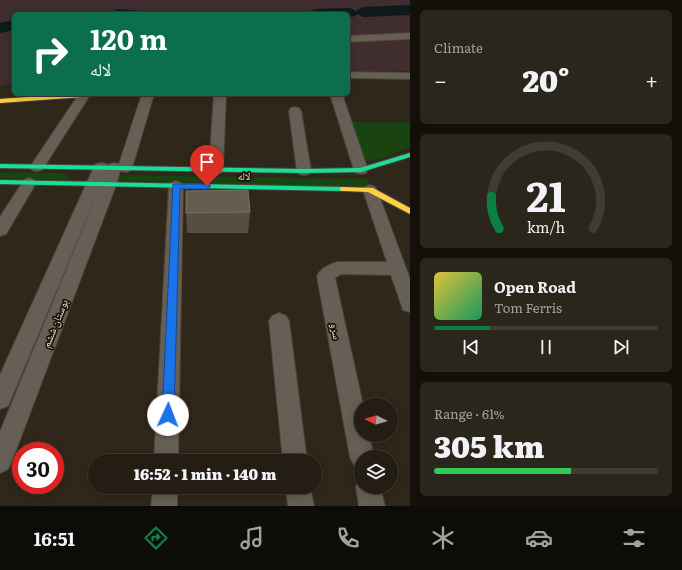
<!DOCTYPE html>
<html lang="en">
<head>
<meta charset="utf-8">
<style>
  body { margin:0; font-family:Literata,"Noto Naskh Arabic",serif; background:#2b261c; color:#f1f3f6; height:100vh; display:flex; flex-direction:column; font-size:15px; white-space:nowrap }
  * { box-sizing:border-box; margin:0 }
  p { font-size:13px; color:#a3a2a0 }
  .icon { flex:none; width:22px; height:22px; fill:none; stroke:currentColor; stroke-width:2; stroke-linecap:round; stroke-linejoin:round }
  .map { position:relative; flex:1; overflow:hidden }
  .side { display:flex; flex-direction:column; gap:10px; padding:10px; background:#13100a; width:272px }
  .side>* { flex:none }
  .banner { position:absolute; left:12px; top:12px; width:338px; height:84px; border-radius:6px; box-shadow:0 2px 10px #0003,0 0 0 1px #403b33; background:#0b6e4f; color:#fff; overflow:hidden }
  .needle { width:26px; rotate:275deg }
  .tools { position:absolute; left:354px; top:398px; display:grid; gap:8px }
  .tools a { display:grid; place-items:center; width:44px; height:44px; border-radius:50%; background:#231d13; box-shadow:0 2px 10px #0003,0 0 0 1px #403b33; font-size:20px }
  .speed { position:absolute; left:12px; top:442px; display:flex; gap:8px; font-size:20px; font-weight:700; text-align:center }
  .speed>* { display:grid; place-content:center; width:52px; height:52px; border-radius:50%; background:#231d13; box-shadow:0 2px 10px #0003,0 0 0 1px #403b33; line-height:1 }
  .speed .limit { border:6px solid #d22; background:#fff; color:#111 }
  .pin { position:absolute; display:grid; place-items:center; width:34px; height:34px; color:#fff; margin:-41px -17px; border-radius:50% 50% 50% 0; rotate:-45deg; box-shadow:0 0 4px #0007 }
  .pin .icon { rotate:45deg }
  .me { position:absolute; width:44px; margin:-22px; rotate:2deg; stroke-linejoin:round; filter:drop-shadow(0 0 3px #0008) }
  .turn { display:flex; align-items:center; gap:14px; height:84px; padding:0 12px; font-size:18px }
  .turn .icon { width:52px; height:52px; stroke-width:2.5 }
  .turn b { display:block; font-size:28px; line-height:34px }
  .big { font-size:30px; font-weight:800; line-height:1.1 }
  .side .tile { flex:1; display:flex; flex-direction:column; justify-content:center; gap:6px; min-width:0; padding:0 14px; border-radius:6px; background:#2b261c }
  .side .dial { align-items:center; gap:0 }
  .dial svg { height:104px; overflow:visible; fill:none; stroke:#403b33; stroke-width:7; stroke-linecap:round; text-anchor:middle }
  .dial text { fill:#f1f3f6; stroke:none }
  .song { display:flex; align-items:center; gap:12px }
  .cover { width:48px; height:48px; border-radius:6px; background:linear-gradient(135deg,hsl(50 70% 55%),hsl(150 70% 35%)) }
  .played { height:4px; border-radius:2px; background:linear-gradient(90deg,#0b8043 25%,#403b33 25%) }
  .keys { display:flex; justify-content:space-around; direction:ltr }
  .heat { display:flex; justify-content:space-between; align-items:center; font-size:22px; direction:ltr }
  .charge { height:6px; border-radius:3px; background:linear-gradient(90deg,#34c759 61%,#403b33 0) }
  .trip { position:absolute; left:88px; top:454px; width:234px; height:40px; border-radius:20px; background:#231d13; box-shadow:0 2px 10px #0003,0 0 0 1px #403b33; font-weight:800; line-height:40px; text-align:center }
  .tab-bar { display:flex; height:64px; justify-content:space-around; align-items:center; background:#0e0c08; color:#a3a2a0 }
  .tab-bar .icon { width:28px; height:28px }
  .tab-bar .current { color:#0b8043 }
  .tab-bar b { font-size:18px; color:#f1f3f6 }
  main { display:flex; flex:1; min-height:0 }
  .map>svg:first-child { display:block }
  .industrial { fill:#3f2d2f }
  .green { fill:#19440f }
  .lines { fill:none; stroke-linecap:round; stroke-linejoin:round }
  .river { fill:#0c1a19; fill-rule:evenodd }
  .street-casing { stroke:#4c443a; stroke-width:2 }
  .fast-casing { stroke:#4c443a; stroke-width:2 }
  .slow-casing { stroke:#4c443a; stroke-width:2 }
  .street { fill:#665f55; fill-rule:evenodd }
  .fast { fill:#16e098; fill-rule:evenodd }
  .slow { fill:#ffcf43; fill-rule:evenodd }
  .wall { fill:#554e41 }
  .building { fill:#645d50; stroke:#787063 }
  .route { fill:#1a73e8; stroke:#114b97 }
  .labels { text-anchor:middle; dominant-baseline:central; stroke-width:3.5; stroke-linejoin:round; paint-order:stroke }
  .street-label { font-size:11px; fill:#e3dacb; stroke:#1a1409 }
</style>
</head>
<body>
<main>
<div class="map">
<svg width="410" height="506" viewBox="0 0 410 506">
  <rect width="100%" height="100%" fill="#2f2719"/>
  <polygon class="industrial" points="0,0 410,0 410,71 348,71 348,14 14,14 14,84 0,86"/>
  <g class="green">
    <polygon points="351,122 410,122 410,147 380,159 365,161"/>
    <polygon points="0,172 63,173 68,177 64,180 0,178"/>
    <polygon points="116,175 367,179 371,188 114,180"/>
  </g>
  <g class="lines">
    <g class="river">
      <polygon points="410,5 410,15 363,17 357,14 355,16 348,18 348,14 307,14 310,11 315,9 350,8 356,11 363,7"/>
      <polygon points="118,9 141,11 144,14 110,14 113,11"/>
      <polygon points="14,20 14,30 0,33 0,23"/>
    </g>
    <defs>
      <g id="street">
        <polygon points="410,33 410,39 348,42 348,36"/>
        <polygon points="348,72 410,73 410,79 348,78"/>
        <polygon points="79,94 90,95 42,170 37,171 32,170 30,167"/>
        <polygon points="142,94 154,94 132,168 130,171 125,172 120,171 116,185 12,461 8,469 0,473 0,432 104,177 11,399 8,406 0,409 0,375 94,167 96,164 101,163 106,164 108,166 109,164 114,163 119,164"/>
        <polygon points="214,94 226,94 223,170 221,173 216,174 211,173 209,170"/>
        <polygon points="330,94 342,94 368,170 366,173 361,174 356,173 354,170"/>
        <polygon points="295,107 299,108 301,111 311,171 309,174 304,175 299,174 297,171 289,111 291,108"/>
        <polygon points="29,178 34,180 36,183 6,234 0,236 0,217 24,180"/>
        <polygon points="176,181 181,183 183,186 178,461 154,461 169,186 171,183"/>
        <path d="M 370,185 L 375,187 L 377,190 L 410,279 L 410,312 L 403,310 L 391,275 L 341,274 L 335,278 L 363,405 L 361,405 L 361,435 L 369,435 L 374,457 L 361,457 L 361,468 L 354,465 L 350,457 L 317,276 C 321,268 330,264 338,262 L 387,262 L 363,190 L 365,187 Z"/>
        <polygon points="279,313 286,316 289,321 307,461 283,461 269,321 272,316"/>
        <polygon points="359,478 361,478 361,487 380,487 385,506 359,506 356,487"/>
        <polygon points="153,487 177,487 177,506 151,506"/>
        <polygon points="286,487 310,487 314,506 288,506"/>
      </g>
      <g id="fast">
        <polygon points="410,153 410,157 361,172 304,173 0,168 0,164 304,169 360,168"/>
        <polygon points="0,180 344,187 348,189 344,191 0,184"/>
      </g>
      <g id="slow">
        <polygon points="71,94 100,94 97,96 0,103 0,99"/>
        <polygon points="341,187 373,188 410,208 410,214 368,192 344,191 341,191 340,189"/>
      </g>
    </defs>
    <use href="#street" class="street-casing"/>
    <use href="#fast" class="fast-casing"/>
    <use href="#slow" class="slow-casing"/>
    <use href="#street" class="street"/>
    <use href="#fast" class="fast"/>
    <use href="#slow" class="slow"/>
  </g>
  <polygon class="wall" points="250,212 248,233 187,233 186,213"/>
  <polygon class="building" points="248,190 250,212 186,213 186,191"/>
  <polygon class="route" points="173,184 207,184 211,186 207,189 180,189 174,415 172,419 168,421 164,419 162,415"/>
  <g class="labels">
    <g class="street-label">
      <text transform="translate(244 175) rotate(1)">لاله</text>
      <text transform="translate(54 323) rotate(-68)">بوستان ششم</text>
      <text transform="translate(337 331) rotate(79)">سرو</text>
    </g>
  </g>
</svg>
<div class="tools">
<a><svg class="needle" viewBox="-14 -14 28 28"><path d="M0-13l5 13h-10z" fill="#e53935"/><path d="M0 13l5-13h-10z" fill="#a3a2a0"/></svg></a>
<a><svg class="icon" aria-label="layers" viewBox="0 0 24 24"><path d="M12 4l9 5-9 5-9-5zM3 14l9 5 9-5"/></svg></a>
</div>
<div class="speed"><div class="limit">30</div></div>
<div class="pin" style="left:207px;top:186px;background:#d93025"><svg class="icon" aria-label="arrive" viewBox="0 0 24 24"><path d="M6 21V4h12l-3 4 3 4H6"/></svg></div>
<svg class="me" style="left:168px;top:415px" viewBox="-20 -20 40 40"><circle r="19" fill="#fff"/><path d="M0-13L10 11 0 6-10 11z" fill="#1a73e8"/></svg>
<div class="trip">16:52 · 1 min · 140 m</div>
<div class="banner">
<div class="turn"><svg class="icon" aria-label="right" viewBox="0 0 24 24"><path d="M7 20v-9h11M14 6l5 5-5 5"/></svg><div><b>120 m</b>لاله</div></div>
</div>
</div>
<section class="side">
<div class="tile"><p>Climate</p>
<div class="heat"><a>−</a><b class="big">20°</b><a>+</a></div>
</div>
<div class="tile dial"><svg viewBox="0 0 100 80">
<path d="M14 69A42 42 0 1 1 86 69"/>
<path d="M14 69A42 42 0 0 1 8 44" stroke="#0b8043"/>
<text x="50" y="56" font-size="32" font-weight="700">21</text>
<text x="50" y="72" font-size="11">km/h</text>
</svg></div>
<div class="tile">
<div class="song"><i class="cover"></i><div><b>Open Road</b><p>Tom Ferris</p></div></div>
<div class="played"></div>
<div class="keys"><svg class="icon" aria-label="previous" viewBox="0 0 24 24"><path d="M18 5L8 12l10 7zM5 5v14"/></svg><svg class="icon" aria-label="pause" viewBox="0 0 24 24"><path d="M8 5v14M16 5v14"/></svg><svg class="icon" aria-label="next" viewBox="0 0 24 24"><path d="M6 5l10 7-10 7zM19 5v14"/></svg></div>
</div>
<div class="tile"><p>Range · 61%</p><b class="big">305 km</b><div class="charge"></div></div>
</section>
</main>
<nav class="tab-bar">
<b>16:51</b>
<svg class="icon current" aria-label="directions" viewBox="0 0 24 24"><path d="M12 3l9 9-9 9-9-9zM9 14v-3h6M13 9l2 2-2 2"/></svg>
<svg class="icon" aria-label="music" viewBox="0 0 24 24"><path d="M9 18V5l10-2v13"/><circle cx="6" cy="18" r="3"/><circle cx="16" cy="16" r="3"/></svg>
<svg class="icon" aria-label="phone" viewBox="0 0 24 24"><path d="M5 4h4l2 5-3 2q2 4 5 5l2-3 5 2v4C11 20 4 13 5 4z"/></svg>
<svg class="icon" aria-label="climate" viewBox="0 0 24 24"><path d="M12 3v18M4 7l16 10M4 17L20 7"/></svg>
<svg class="icon" aria-label="car" viewBox="0 0 24 24"><path d="M5 17H2v-5l4-1 3-4h7l3 4 3 1v5h-3M9 17h6M6 11h13"/><circle cx="7" cy="17" r="2"/><circle cx="17" cy="17" r="2"/></svg>
<svg class="icon" aria-label="filters" viewBox="0 0 24 24"><path d="M4 7h16M4 17h16"/><circle cx="9" cy="7" r="2"/><circle cx="15" cy="17" r="2"/></svg>
</nav>
</body>
</html>
